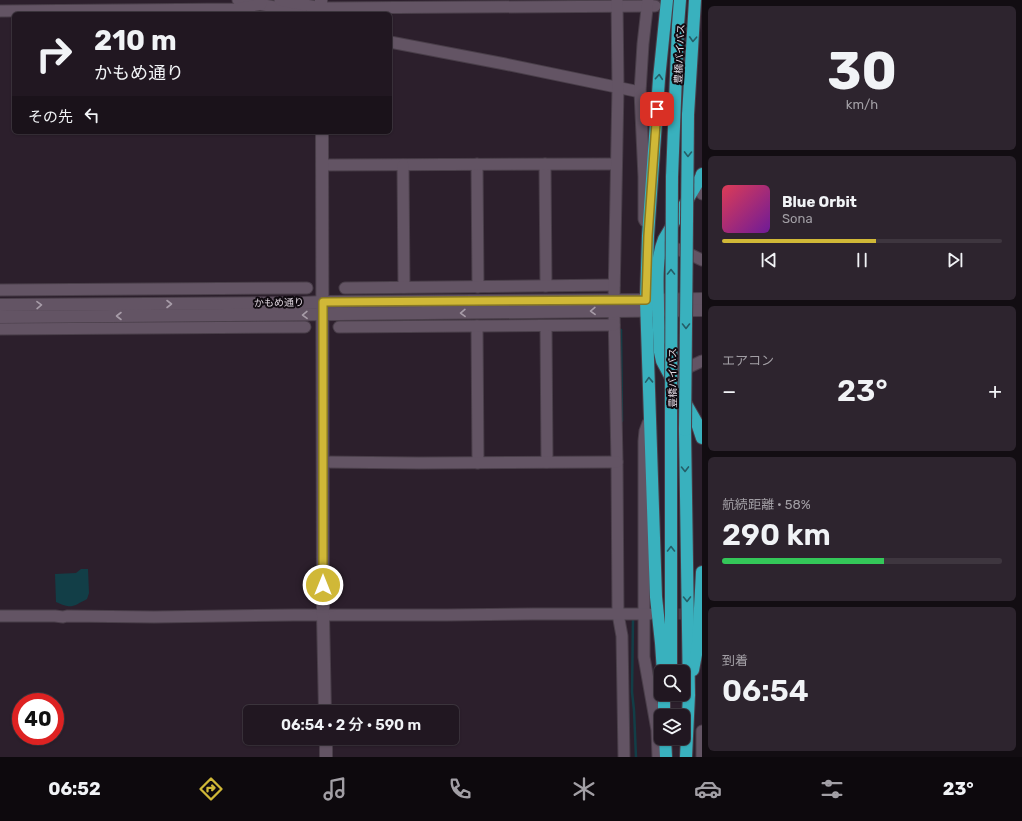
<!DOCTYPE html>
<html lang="ja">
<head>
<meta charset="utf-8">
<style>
  body { margin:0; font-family:Rubik,"Noto Sans JP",sans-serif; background:#2d242e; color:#f1f3f6; height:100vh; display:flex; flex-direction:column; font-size:15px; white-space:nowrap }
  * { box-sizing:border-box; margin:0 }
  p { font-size:13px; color:#a29fa5 }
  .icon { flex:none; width:22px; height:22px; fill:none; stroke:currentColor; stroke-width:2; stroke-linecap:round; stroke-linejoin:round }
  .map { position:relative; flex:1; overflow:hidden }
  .drawer { display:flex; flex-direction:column; gap:6px; padding:6px; background:#120d12; width:320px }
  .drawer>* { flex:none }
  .guide { position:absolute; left:12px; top:12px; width:380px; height:122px; border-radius:6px; box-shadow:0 1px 3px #0004,0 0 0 1px #3e363f; background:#211721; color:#f1f3f6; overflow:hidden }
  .tools { position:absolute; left:654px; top:665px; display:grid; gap:8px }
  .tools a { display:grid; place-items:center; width:36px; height:36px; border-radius:6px; background:#211721; box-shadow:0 1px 3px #0004,0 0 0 1px #3e363f; font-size:20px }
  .speed { position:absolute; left:12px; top:693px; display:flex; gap:8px; font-size:20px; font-weight:700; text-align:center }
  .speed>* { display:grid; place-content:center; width:52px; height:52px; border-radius:50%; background:#211721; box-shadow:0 1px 3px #0004,0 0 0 1px #3e363f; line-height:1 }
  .speed .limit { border:6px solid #d22; background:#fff; color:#111 }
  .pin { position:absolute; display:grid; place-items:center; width:34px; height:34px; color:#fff; margin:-17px; border-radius:8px; box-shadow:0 2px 6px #0006 }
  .me { position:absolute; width:44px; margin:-22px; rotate:0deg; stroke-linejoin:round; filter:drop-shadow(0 0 3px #0008) }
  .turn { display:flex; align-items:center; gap:14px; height:84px; padding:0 16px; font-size:18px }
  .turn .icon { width:52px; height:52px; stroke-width:2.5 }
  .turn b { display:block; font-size:28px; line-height:34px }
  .then { display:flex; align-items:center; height:38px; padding:0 16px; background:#0003; gap:8px; font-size:15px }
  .big { font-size:30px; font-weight:600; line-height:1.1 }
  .drawer .widget { flex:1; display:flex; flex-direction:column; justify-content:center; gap:6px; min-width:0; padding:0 14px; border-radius:6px; background:#2d242e }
  .drawer .dial { align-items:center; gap:0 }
  .dial b { font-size:52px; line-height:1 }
  .song { display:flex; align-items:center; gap:12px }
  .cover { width:48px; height:48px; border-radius:6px; background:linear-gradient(135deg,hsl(350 70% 55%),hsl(280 70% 35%)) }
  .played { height:4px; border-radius:2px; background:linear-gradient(90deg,#d0b837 55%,#3e363f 55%) }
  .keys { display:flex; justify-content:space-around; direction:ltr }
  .heat { display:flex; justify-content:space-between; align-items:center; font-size:22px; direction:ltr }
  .charge { height:6px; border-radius:3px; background:linear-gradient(90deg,#34c759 58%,#3e363f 0) }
  .trip { position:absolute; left:243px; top:705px; width:216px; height:40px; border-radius:6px; background:#211721; box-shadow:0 1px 3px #0004,0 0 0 1px #3e363f; font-weight:600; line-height:40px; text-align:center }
  .dock { display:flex; height:64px; justify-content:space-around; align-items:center; background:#0d090d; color:#a29fa5 }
  .dock .icon { width:28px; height:28px }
  .dock .selected { color:#d0b837 }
  .dock b { font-size:18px; color:#f1f3f6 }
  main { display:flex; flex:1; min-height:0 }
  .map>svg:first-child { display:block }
  .water { fill:#123e47 }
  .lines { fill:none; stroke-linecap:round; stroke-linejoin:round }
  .stream { stroke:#123e47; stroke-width:2.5 }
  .street-tunnel { stroke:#473a47; stroke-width:11; stroke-dasharray:11 5.5; stroke-linecap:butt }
  .street-casing { stroke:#493e49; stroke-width:13 }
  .secondary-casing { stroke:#493e49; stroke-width:14 }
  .highway-casing { stroke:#493e49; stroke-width:14 }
  .street { stroke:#635464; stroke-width:11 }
  .secondary { stroke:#635464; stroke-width:12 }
  .highway { stroke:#39b1be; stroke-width:12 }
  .highway-bridge-casing { stroke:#493e49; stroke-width:14; stroke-linecap:butt }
  .highway-bridge { stroke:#39b1be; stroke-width:12 }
  .oneway { stroke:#255e68 }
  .oneway2 { stroke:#a79ca8 }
  .route-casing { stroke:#877824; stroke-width:10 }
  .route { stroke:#d0b837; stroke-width:7 }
  .labels { text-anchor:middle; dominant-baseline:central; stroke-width:4; stroke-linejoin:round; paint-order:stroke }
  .street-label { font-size:10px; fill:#dfd6df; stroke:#110b11 }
</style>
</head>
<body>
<main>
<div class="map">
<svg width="702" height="757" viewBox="0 0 702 757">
  <rect width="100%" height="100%" fill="#2c1f2c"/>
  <path class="water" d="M 81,569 L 88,569 L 89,593 L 87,599 C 72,607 72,609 56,602 L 55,574 L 76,573 Z"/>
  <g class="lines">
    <g class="stream">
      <polyline points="621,330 622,421"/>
      <polyline points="633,620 632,692 634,710 636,757"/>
      <polyline points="628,714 629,727"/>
    </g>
    <g class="street-tunnel">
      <polyline points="657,6 702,6"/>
      <polyline points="662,614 697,614"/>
    </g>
    <defs>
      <g id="street">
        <polyline points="238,0 301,12"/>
        <polyline points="280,0 321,8 655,6"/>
        <polyline points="0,11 237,9 261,4"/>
        <polyline points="390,42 505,64 640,92"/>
        <polyline points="477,164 478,287"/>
        <polyline points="545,164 546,286"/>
        <polyline points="322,165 616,164"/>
        <polyline points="403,165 404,287"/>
        <polyline points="701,177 702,194"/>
        <polyline points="645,221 644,219 644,177 640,92 643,44 648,0"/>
        <path d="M 663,246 C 675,246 691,255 702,260"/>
        <polyline points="345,288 614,285"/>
        <polyline points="0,290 307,288"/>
        <polyline points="614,300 618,87 617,0"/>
        <polyline points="614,311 617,462 618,614 622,636 624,757"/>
        <polyline points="477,326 478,463"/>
        <polyline points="546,326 547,462"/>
        <polyline points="339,327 614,325"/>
        <polyline points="0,329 305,327"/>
        <polyline points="670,376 702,361"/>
        <polyline points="648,423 645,431 644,441 644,657 657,730 658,757"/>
        <polyline points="323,462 419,463 617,462"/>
        <polyline points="0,616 55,616 63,617 67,616 154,617 294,615 447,615 533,614 649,614"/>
        <polyline points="702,757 702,731"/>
      </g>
      <g id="secondary">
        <polyline points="321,0 321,14"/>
        <polyline points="322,132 323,615 325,712"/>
        <polyline points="0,305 303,303 323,302 646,300 702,299"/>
        <polyline points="0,317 340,314 702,310"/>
        <polyline points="326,738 326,757"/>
      </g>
      <g id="highway">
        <polyline points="688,115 695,0"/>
        <path d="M 702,174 L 701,177 L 664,239 C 655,261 658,286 658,309 C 659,323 659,338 660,352 L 662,361 L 670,376 L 697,423 L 702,438"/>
        <polyline points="672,177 678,25 680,0"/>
        <polyline points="685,430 689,695 686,757"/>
        <polyline points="693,670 698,644 702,572"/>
        <polyline points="663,672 661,643 656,597 646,300 648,236 659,79 667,0"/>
        <polyline points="671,672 671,409"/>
        <polyline points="664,694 664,716"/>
        <polyline points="665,738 666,757"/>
      </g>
    </defs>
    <use href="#street" class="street-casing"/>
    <use href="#secondary" class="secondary-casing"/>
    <use href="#highway" class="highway-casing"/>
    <use href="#street" class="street"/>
    <use href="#secondary" class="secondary"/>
    <use href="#highway" class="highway"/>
    <defs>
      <g id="highway-bridge">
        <polyline points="671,409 672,177"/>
        <polyline points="685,430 688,115"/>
      </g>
    </defs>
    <use href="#highway-bridge" class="highway-bridge-casing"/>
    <use href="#highway-bridge" class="highway-bridge"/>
  </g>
  <defs><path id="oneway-chevron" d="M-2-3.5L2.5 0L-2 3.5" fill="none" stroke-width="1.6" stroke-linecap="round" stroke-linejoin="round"/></defs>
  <g class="oneway">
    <use href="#oneway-chevron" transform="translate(693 39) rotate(93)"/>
    <use href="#oneway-chevron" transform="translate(659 77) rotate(-85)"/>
    <use href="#oneway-chevron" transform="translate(688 154) rotate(91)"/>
    <use href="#oneway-chevron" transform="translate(671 272) rotate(-90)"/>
    <use href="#oneway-chevron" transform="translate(686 326) rotate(90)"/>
    <use href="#oneway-chevron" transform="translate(649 380) rotate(-92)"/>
    <use href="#oneway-chevron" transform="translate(685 469) rotate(89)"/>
    <use href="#oneway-chevron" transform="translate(671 549) rotate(-90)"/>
    <use href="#oneway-chevron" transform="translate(687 599) rotate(89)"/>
  </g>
  <g class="oneway2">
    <use href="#oneway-chevron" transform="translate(169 304)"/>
    <use href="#oneway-chevron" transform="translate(39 305) rotate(-1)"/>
    <use href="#oneway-chevron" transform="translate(593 311) rotate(179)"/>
    <use href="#oneway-chevron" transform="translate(463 313) rotate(179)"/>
    <use href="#oneway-chevron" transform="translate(305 315) rotate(179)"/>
    <use href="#oneway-chevron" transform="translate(119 316) rotate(180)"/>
  </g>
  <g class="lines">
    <defs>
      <polyline id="route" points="323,585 323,302 646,300 648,236 657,109"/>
    </defs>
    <use href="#route" class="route-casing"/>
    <use href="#route" class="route"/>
  </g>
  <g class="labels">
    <g class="street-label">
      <text transform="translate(680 54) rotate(-87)">豊橋バイパス</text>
      <text transform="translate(279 303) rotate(-1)">かもめ通り</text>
      <text transform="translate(673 378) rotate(-90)">豊橋バイパス</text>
    </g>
  </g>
</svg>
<div class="tools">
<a><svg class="icon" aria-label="search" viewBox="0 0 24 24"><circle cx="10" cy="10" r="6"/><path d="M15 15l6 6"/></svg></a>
<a><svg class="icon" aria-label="layers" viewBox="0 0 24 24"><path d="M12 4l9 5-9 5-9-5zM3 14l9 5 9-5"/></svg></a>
</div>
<div class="speed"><div class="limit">40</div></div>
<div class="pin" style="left:657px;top:109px;background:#d93025"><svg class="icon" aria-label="arrive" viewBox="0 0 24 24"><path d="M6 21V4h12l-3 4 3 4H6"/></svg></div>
<svg class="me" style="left:323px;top:585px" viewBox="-20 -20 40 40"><circle r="17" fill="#d0b837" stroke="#fff" stroke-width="3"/><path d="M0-11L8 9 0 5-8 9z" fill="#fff"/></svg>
<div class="trip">06:54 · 2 分 · 590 m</div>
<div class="guide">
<div class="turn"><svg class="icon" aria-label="right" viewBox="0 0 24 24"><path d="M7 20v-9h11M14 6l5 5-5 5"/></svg><div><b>210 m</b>かもめ通り</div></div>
<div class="then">その先<svg class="icon" aria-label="left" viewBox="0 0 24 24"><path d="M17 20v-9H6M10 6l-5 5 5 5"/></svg></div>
</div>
</div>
<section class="drawer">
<div class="widget dial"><b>30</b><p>km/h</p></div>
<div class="widget">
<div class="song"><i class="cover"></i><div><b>Blue Orbit</b><p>Sona</p></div></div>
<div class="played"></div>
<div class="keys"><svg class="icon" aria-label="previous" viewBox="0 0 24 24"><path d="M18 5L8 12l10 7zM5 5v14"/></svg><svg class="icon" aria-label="pause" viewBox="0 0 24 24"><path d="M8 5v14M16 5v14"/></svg><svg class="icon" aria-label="next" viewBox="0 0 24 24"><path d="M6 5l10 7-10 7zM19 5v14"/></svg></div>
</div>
<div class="widget"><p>エアコン</p>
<div class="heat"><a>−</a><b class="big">23°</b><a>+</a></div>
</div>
<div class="widget"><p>航続距離 · 58%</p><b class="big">290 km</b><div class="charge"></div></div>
<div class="widget"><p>到着</p><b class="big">06:54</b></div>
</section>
</main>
<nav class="dock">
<b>06:52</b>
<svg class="icon selected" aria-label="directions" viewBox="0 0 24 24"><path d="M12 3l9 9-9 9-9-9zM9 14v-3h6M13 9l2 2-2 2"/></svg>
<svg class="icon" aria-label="music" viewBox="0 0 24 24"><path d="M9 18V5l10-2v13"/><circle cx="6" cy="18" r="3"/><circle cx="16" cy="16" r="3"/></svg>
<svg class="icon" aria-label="phone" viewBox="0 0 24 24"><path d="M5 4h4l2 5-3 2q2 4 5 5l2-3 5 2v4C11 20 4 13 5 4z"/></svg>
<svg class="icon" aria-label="climate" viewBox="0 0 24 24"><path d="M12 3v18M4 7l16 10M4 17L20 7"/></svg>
<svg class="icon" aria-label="car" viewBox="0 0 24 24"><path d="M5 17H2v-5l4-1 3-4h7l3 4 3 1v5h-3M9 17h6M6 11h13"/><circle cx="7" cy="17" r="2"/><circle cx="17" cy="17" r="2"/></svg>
<svg class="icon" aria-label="filters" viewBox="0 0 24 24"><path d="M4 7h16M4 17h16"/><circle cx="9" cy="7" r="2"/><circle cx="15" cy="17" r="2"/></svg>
<b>23°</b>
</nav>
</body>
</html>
